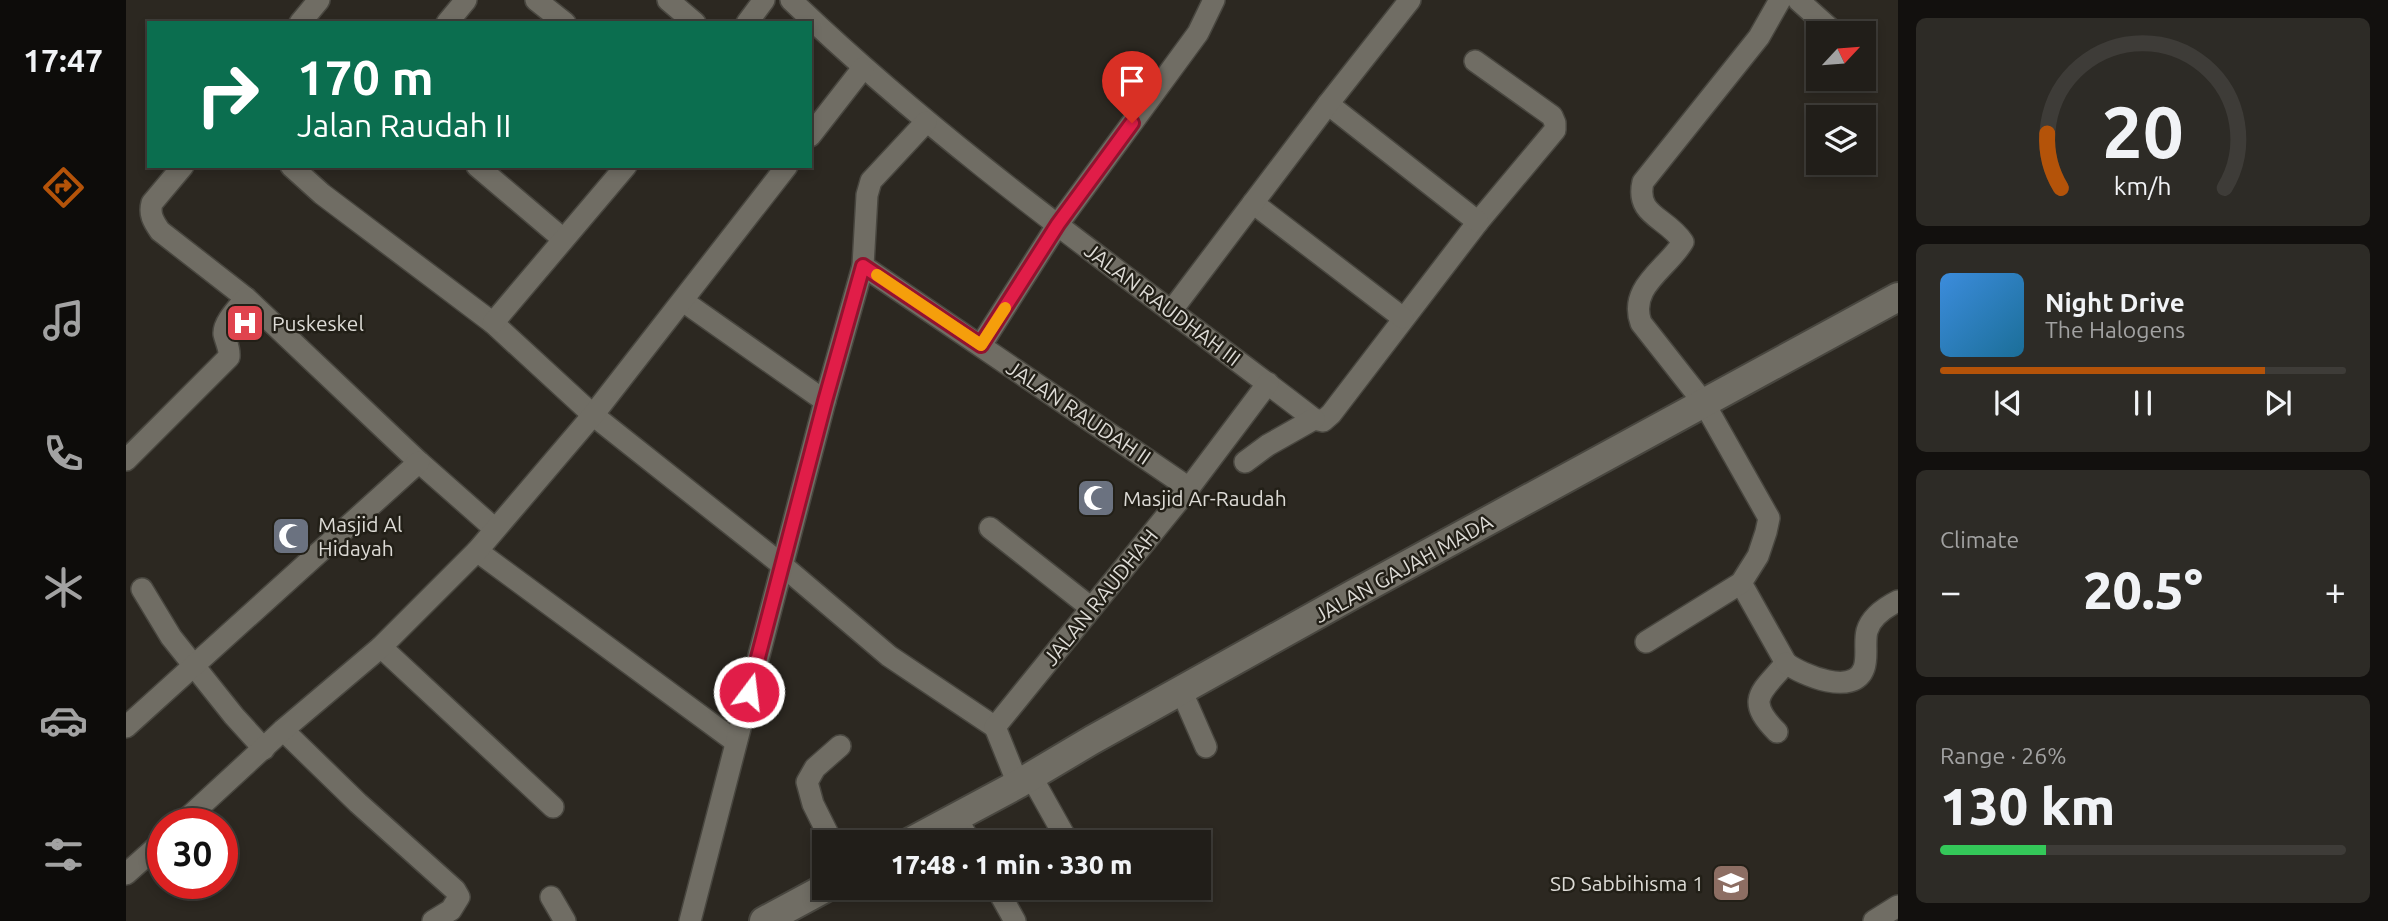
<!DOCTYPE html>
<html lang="en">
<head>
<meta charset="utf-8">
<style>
  body { margin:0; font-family:Ubuntu,sans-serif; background:#2d2b26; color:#f1f3f6; height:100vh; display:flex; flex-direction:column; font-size:26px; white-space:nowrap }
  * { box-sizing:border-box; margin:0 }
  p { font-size:23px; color:#a2a2a2 }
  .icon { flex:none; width:38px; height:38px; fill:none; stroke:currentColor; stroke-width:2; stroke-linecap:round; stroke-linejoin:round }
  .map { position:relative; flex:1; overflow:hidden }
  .drawer { display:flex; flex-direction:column; gap:18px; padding:18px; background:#12100e; width:490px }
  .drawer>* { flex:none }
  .banner { position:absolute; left:21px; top:21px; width:665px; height:147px; border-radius:0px; box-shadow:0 4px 10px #0003,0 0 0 2px #3e3c38; background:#0b6e4f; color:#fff; overflow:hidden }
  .needle { width:46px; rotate:64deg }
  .controls { position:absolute; left:1680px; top:21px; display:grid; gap:14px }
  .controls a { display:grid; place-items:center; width:70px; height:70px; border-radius:0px; background:#211e19; box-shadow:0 4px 10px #0003,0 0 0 2px #3e3c38; font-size:35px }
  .speed { position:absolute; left:21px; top:808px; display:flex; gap:14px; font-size:35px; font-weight:700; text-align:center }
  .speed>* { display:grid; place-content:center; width:91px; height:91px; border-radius:50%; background:#211e19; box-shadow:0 4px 10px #0003,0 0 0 2px #3e3c38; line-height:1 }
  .speed .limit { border:10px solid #d22; background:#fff; color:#111 }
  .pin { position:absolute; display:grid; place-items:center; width:60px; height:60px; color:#fff; margin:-72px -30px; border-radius:50% 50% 50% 0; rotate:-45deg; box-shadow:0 0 7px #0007 }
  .pin .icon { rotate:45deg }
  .me { position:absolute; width:77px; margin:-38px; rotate:15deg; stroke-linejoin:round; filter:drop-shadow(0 0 5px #0008) }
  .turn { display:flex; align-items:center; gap:24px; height:147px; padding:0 35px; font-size:32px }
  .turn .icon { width:91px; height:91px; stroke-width:2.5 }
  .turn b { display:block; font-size:49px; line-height:60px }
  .big { font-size:52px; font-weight:800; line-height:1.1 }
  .drawer .widget { flex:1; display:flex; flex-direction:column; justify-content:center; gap:10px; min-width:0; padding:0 24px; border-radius:10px; background:#2d2b26 }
  .drawer .dial { align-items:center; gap:0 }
  .dial svg { height:182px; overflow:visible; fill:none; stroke:#3e3c38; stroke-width:7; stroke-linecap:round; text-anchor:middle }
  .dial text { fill:#f1f3f6; stroke:none }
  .song { display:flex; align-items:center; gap:21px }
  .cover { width:84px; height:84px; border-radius:10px; background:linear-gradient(135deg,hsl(210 70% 55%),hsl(200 70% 35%)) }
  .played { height:7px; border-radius:4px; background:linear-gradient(90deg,#b45309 80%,#3e3c38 80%) }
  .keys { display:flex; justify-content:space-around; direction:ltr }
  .heat { display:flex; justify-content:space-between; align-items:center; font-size:38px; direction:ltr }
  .charge { height:10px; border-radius:5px; background:linear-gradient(90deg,#34c759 26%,#3e3c38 0) }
  .trip { position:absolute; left:686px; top:830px; width:399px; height:70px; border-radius:0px; background:#211e19; box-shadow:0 4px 10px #0003,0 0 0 2px #3e3c38; font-weight:800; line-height:70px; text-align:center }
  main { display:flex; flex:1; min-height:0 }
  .tab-bar { display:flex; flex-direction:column; width:126px; justify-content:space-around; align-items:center; background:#0d0c0a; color:#a2a2a2 }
  .tab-bar .icon { width:49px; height:49px }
  .tab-bar .current { color:#b45309 }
  .tab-bar b { font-size:32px; color:#f1f3f6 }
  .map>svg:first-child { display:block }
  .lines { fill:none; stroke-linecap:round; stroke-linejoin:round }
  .street-casing { stroke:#48463f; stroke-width:24 }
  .secondary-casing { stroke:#48463f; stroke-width:32 }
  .street { stroke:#706d64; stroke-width:21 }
  .secondary { stroke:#706d64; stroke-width:28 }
  .route-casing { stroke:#92132f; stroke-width:18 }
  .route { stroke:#e11d48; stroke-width:12 }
  .slow { stroke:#f59e0b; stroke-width:12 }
  .labels { text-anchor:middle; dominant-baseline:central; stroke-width:5; stroke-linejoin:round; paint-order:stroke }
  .street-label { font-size:21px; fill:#dddbd6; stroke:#221f17 }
  .poi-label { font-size:21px; fill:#dddbd6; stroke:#221f17; text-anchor:start }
</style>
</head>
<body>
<main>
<nav class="tab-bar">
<b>17:47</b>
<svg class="icon current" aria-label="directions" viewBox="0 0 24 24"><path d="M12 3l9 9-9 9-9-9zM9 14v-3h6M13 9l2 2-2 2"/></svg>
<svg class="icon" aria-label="music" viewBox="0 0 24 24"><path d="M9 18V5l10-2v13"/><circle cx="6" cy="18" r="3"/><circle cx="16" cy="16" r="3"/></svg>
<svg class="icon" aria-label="phone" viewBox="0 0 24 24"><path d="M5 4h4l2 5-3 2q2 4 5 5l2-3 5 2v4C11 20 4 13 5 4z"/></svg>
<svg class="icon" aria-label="climate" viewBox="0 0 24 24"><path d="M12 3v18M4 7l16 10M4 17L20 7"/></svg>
<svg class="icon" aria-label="car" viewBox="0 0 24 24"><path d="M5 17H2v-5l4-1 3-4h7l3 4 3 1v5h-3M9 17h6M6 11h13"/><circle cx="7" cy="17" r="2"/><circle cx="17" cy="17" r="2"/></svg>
<svg class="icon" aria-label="filters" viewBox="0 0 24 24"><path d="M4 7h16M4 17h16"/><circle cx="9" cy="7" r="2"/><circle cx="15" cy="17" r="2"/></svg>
</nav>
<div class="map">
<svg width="1772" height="921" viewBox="0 0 1772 921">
  <rect width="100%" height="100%" fill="#2c2821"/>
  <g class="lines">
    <defs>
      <g id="street">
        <polyline points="410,0 439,23"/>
        <polyline points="542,0 569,23"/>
        <path d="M 665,0 C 826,155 1011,283 1188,419 L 1197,421 L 1205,414 L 1352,222 L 1429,130 L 1429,123 L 1426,116 L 1349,61"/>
        <polyline points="1672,0 1709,33"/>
        <polyline points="174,23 193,0"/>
        <polyline points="321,23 340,0"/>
        <polyline points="621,23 638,0"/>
        <polyline points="1202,104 1352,222"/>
        <polyline points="684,136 737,68"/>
        <path d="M 57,166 L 26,203 C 23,214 27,221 34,231 L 120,298 L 293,462 L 369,529"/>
        <polyline points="165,166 196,194 367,323 467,415 656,565 763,656 869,727"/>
        <polyline points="351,166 437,239"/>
        <polyline points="1127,203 1277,318"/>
        <polyline points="737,266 1063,488"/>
        <polyline points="557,301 699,401"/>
        <polyline points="1046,310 1202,104 1284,0"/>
        <polyline points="367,323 500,166"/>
        <polyline points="855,345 932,224 1072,33 1088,0"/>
        <path d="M 0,460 L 103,357 C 104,348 100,343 98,334 C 97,322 113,307 120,298"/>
        <polyline points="1119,462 1142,445 1188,419"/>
        <polyline points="864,528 964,607"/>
        <polyline points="351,551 610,742"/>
        <path d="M 1615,583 L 1660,663 C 1636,692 1618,699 1651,732"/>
        <polyline points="16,589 45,637 108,716 138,749"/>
        <path d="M 1520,642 L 1615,583 L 1632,556 L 1640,532 L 1643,518 L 1578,403 L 1515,323 C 1502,287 1541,269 1557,242 C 1541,217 1509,216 1517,182 L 1633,37 L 1654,0"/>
        <polyline points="255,647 427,807"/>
        <path d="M 1660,663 C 1676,675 1728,697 1738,668 C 1742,657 1738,643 1741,631 C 1745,617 1760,607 1772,601"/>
        <polyline points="1055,690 1080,747"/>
        <polyline points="0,727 293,462"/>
        <polyline points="157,730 232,803 329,890 333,897 325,910 307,921"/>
        <polyline points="905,776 942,842"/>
        <polyline points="892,784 869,727 1063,488 1142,383"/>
        <polyline points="830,817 844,842"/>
        <polyline points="55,824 157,730 255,647 351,551 467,415 661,166"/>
        <polyline points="706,842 687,804 681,782 689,768 714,746"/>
        <polyline points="0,874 37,841"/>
        <polyline points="870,887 889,921"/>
        <polyline points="425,897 439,921"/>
        <polyline points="564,921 699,401 737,266 741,195 745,181 800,122"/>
        <polyline points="1748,921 1772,906"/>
      </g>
      <g id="secondary">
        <polyline points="784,842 892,784 966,740 1226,595 1772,297"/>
        <polyline points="638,921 701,887"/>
      </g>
    </defs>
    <use href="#street" class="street-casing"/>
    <use href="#secondary" class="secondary-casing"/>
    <use href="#street" class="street"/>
    <use href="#secondary" class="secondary"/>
  </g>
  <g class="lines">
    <defs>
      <polyline id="route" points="623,692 699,401 737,266 855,345 932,224 1006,123"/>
    </defs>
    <use href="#route" class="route-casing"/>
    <use href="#route" class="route"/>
    <polyline class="slow" points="751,275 855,345 879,308"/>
  </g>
  <defs>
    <symbol id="hospital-square" viewBox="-11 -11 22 22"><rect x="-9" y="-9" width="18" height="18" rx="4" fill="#e0444e" stroke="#221f17"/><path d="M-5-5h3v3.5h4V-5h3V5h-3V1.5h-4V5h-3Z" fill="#fff"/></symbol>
    <symbol id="mosque-square" viewBox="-11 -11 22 22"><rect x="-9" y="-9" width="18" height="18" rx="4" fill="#6b7280" stroke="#221f17"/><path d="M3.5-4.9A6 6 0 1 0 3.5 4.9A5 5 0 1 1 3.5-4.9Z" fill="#fff"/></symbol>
    <symbol id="school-square" viewBox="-11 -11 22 22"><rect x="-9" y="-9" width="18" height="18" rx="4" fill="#8d6e63" stroke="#221f17"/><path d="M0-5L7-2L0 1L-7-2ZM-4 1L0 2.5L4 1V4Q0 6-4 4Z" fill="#fff"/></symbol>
  </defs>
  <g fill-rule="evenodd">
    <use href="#hospital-square" x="97" y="301" width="44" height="44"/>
    <use href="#mosque-square" x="948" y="476" width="44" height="44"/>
    <use href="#mosque-square" x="143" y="514" width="44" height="44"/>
    <use href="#school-square" x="1583" y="861" width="44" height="44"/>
  </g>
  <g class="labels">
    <g class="street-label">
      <text transform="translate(1037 304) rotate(37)">JALAN RAUDHAH III</text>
      <text transform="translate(953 412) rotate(34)">JALAN RAUDAH II</text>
      <text transform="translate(1277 568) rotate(-29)">JALAN GAJAH MADA</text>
      <text transform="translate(974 597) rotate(-51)">JALAN RAUDHAH</text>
    </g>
    <g class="poi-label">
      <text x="146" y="323">Puskeskel</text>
      <text x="997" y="498">Masjid Ar-Raudah</text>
      <text x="192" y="524">Masjid Al<tspan x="192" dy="24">Hidayah</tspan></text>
      <text x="1578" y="883" text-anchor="end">SD Sabbihisma 1</text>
    </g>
  </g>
</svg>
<div class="controls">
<a><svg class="needle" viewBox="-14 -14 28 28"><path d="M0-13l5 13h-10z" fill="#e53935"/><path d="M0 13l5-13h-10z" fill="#a2a2a2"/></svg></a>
<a><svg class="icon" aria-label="layers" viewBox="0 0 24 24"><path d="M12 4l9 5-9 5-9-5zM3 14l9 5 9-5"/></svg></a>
</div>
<div class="speed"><div class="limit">30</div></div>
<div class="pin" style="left:1006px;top:123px;background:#d93025"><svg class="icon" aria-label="arrive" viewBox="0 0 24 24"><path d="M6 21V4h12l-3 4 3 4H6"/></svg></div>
<svg class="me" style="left:623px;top:692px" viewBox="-20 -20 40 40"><circle r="17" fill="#e11d48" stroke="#fff" stroke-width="3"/><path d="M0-11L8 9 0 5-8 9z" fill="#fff"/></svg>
<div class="trip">17:48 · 1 min · 330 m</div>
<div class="banner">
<div class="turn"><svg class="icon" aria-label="right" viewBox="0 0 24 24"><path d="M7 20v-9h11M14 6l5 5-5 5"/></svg><div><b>170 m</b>Jalan Raudah II</div></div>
</div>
</div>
<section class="drawer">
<div class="widget dial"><svg viewBox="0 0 100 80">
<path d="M14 69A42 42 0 1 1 86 69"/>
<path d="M14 69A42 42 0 0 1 8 45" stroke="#b45309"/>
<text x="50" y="56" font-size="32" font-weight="700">20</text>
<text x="50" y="72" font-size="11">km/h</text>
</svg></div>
<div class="widget">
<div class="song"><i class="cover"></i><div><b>Night Drive</b><p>The Halogens</p></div></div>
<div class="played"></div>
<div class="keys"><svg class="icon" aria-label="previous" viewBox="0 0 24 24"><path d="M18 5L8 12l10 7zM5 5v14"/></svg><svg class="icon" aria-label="pause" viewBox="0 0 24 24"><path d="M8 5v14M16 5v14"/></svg><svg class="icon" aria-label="next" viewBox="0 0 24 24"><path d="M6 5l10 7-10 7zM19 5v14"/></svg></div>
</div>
<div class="widget"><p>Climate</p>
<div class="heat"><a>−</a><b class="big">20.5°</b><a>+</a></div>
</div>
<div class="widget"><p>Range · 26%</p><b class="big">130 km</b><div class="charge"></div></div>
</section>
</main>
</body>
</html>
